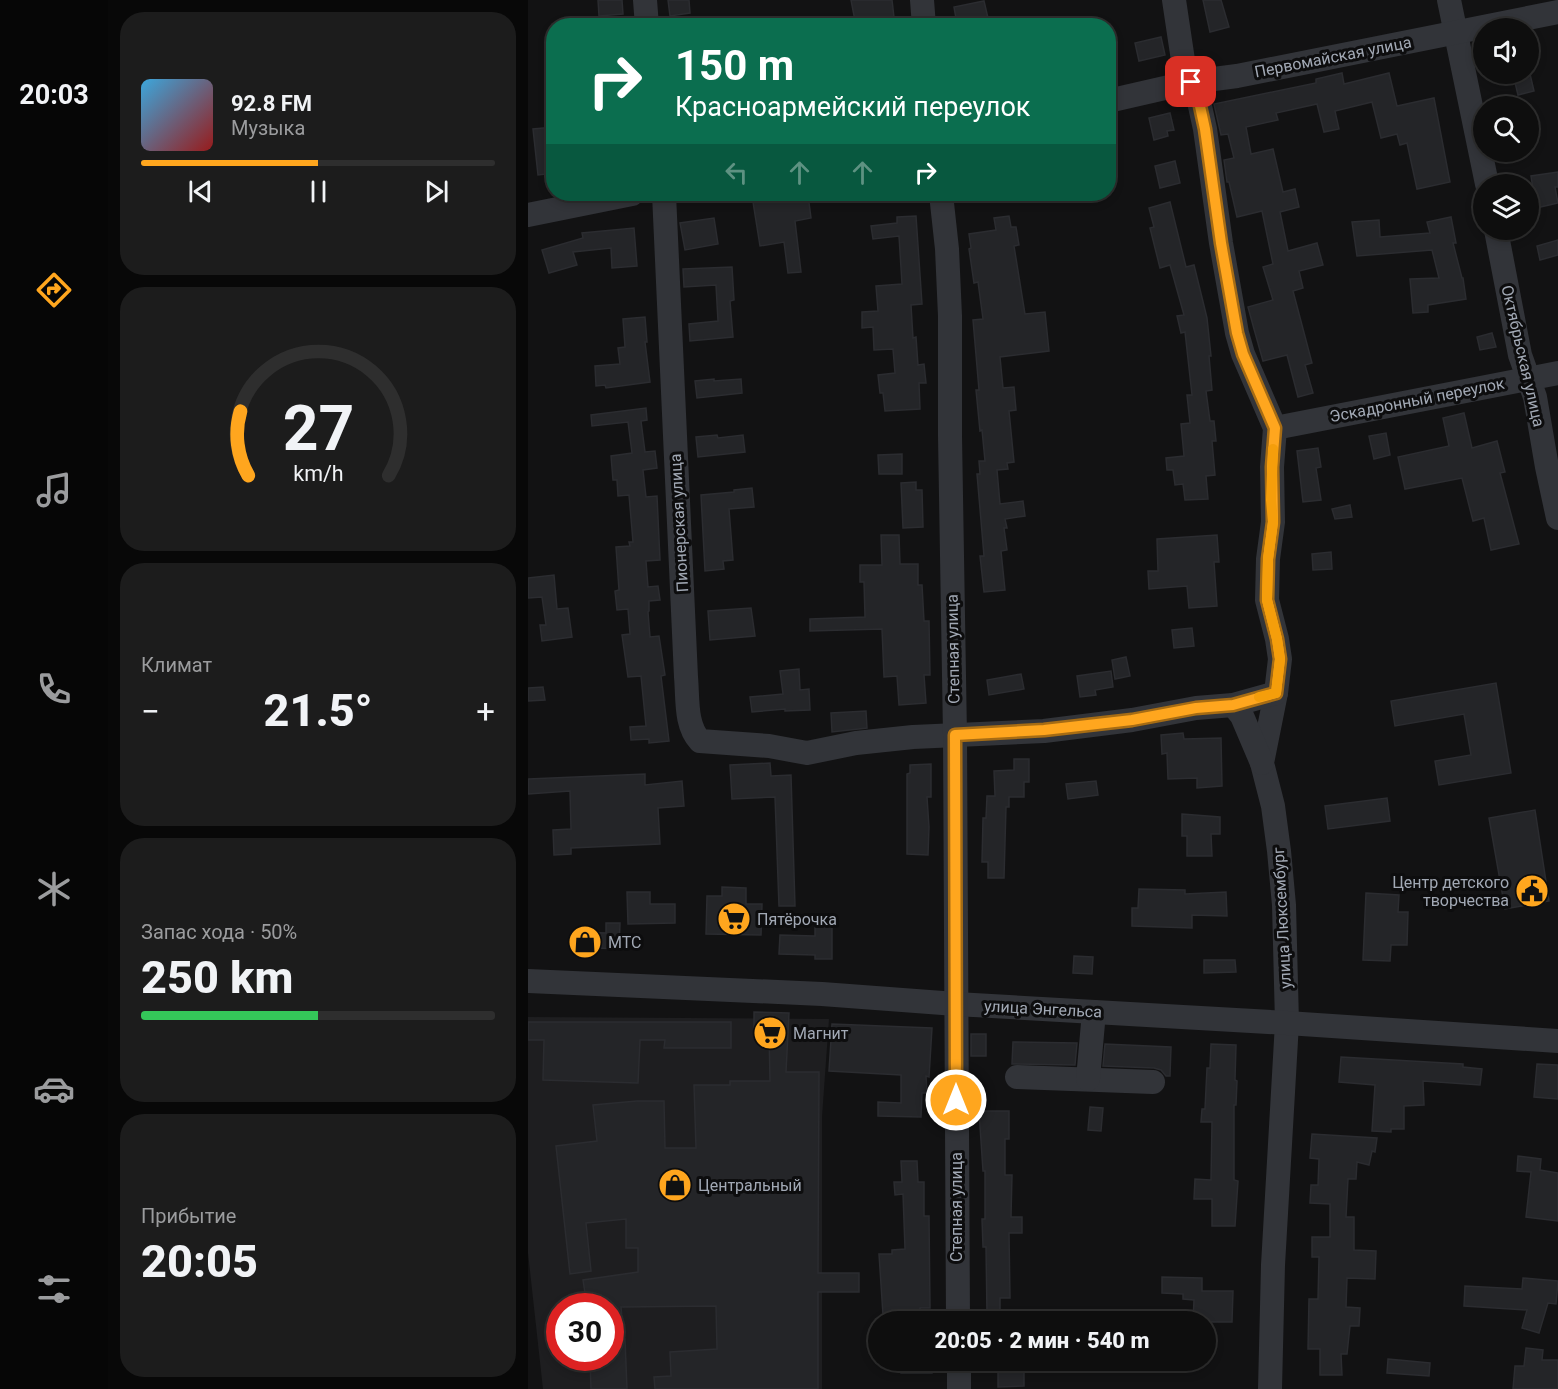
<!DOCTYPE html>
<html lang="ru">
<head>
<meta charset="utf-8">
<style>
  body { margin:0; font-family:Roboto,sans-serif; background:#1c1c1c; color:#f1f3f6; height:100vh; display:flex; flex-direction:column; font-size:22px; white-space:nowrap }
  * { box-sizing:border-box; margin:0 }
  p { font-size:20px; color:#9b9c9e }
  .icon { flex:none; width:33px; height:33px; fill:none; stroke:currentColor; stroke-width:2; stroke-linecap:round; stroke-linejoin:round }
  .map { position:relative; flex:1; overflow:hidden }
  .side { display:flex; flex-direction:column; gap:12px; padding:12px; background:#080808; width:420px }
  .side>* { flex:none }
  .guide { position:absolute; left:18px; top:18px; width:570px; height:183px; border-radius:24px; box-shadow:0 3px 9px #0003,0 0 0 2px #2e2e2e; background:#0b6e4f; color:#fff; overflow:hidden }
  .buttons { position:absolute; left:945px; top:18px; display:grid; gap:12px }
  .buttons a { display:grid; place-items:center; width:66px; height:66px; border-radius:50%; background:#0e0e0e; box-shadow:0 3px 9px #0003,0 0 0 2px #2e2e2e; font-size:30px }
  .speed { position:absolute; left:18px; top:1293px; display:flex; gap:12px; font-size:30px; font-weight:700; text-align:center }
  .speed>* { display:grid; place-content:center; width:78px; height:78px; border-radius:50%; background:#0e0e0e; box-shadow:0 3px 9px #0003,0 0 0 2px #2e2e2e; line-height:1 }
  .speed .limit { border:9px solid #d22; background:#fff; color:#111 }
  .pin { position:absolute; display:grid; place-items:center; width:51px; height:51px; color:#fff; margin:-26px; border-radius:12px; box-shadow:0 3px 9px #0006 }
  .me { position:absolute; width:66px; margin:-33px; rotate:0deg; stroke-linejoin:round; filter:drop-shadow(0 0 4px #0008) }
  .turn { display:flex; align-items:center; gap:21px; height:126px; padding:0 30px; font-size:27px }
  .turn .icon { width:78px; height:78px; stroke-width:2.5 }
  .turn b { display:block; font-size:42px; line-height:51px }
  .lanes { display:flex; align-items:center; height:57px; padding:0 30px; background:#0003; justify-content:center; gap:30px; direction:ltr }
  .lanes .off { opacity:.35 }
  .big { font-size:45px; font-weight:800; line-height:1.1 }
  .side .tile { flex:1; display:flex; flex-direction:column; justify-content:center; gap:9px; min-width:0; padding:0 21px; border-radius:24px; background:#1c1c1c }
  .side .dial { align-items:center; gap:0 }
  .dial svg { height:156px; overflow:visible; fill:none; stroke:#2e2e2e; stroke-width:7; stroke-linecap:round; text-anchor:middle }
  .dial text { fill:#f1f3f6; stroke:none }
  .song { display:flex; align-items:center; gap:18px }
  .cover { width:72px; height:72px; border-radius:9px; background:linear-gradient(135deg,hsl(200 70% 55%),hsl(0 70% 35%)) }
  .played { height:6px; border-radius:3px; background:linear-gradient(90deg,#ffa61e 50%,#2e2e2e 50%) }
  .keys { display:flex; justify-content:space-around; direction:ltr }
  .heat { display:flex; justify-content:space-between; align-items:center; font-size:33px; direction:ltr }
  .charge { height:9px; border-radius:4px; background:linear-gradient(90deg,#34c759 50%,#2e2e2e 0) }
  .trip { position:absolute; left:340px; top:1311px; width:348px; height:60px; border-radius:30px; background:#0e0e0e; box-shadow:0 3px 9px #0003,0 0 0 2px #2e2e2e; font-weight:800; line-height:60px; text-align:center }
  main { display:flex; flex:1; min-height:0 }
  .tab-bar { display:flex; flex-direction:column; width:108px; justify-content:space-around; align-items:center; background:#060606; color:#9b9c9e }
  .tab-bar .icon { width:42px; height:42px }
  .tab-bar .current { color:#ffa61e }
  .tab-bar b { font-size:27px; color:#f1f3f6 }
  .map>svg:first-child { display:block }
  .built { fill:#1e1e20; fill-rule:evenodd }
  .building { fill:#242528; stroke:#2b2c30; stroke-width:1.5 }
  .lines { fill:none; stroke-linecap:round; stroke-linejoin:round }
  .minor { stroke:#323439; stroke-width:24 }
  .route-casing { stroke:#a66c14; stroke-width:15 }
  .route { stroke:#ffa61e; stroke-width:10 }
  .slow { stroke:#f59e0b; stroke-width:10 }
  .labels { text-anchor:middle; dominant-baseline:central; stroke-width:6; stroke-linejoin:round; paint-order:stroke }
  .street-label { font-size:16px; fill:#a2a9b5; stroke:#0d0d0e }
  .poi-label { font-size:16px; fill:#a2a9b5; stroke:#0d0d0e; text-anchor:start }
</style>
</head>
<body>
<main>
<nav class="tab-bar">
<b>20:03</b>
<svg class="icon current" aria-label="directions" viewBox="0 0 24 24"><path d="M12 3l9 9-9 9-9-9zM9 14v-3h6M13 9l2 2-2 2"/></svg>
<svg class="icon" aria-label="music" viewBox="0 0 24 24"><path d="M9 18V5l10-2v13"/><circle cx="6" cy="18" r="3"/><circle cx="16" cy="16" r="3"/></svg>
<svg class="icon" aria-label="phone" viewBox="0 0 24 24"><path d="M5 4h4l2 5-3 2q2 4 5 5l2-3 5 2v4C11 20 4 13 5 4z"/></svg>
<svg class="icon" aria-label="climate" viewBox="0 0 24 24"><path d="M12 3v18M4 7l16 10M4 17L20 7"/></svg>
<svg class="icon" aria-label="car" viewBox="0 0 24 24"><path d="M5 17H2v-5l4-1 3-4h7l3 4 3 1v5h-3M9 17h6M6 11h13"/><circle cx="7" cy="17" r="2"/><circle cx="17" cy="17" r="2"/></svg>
<svg class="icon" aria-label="filters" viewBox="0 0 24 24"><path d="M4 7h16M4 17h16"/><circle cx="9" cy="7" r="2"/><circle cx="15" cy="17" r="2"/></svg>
</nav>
<section class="side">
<div class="tile">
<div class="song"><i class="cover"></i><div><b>92.8 FM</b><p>Музыка</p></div></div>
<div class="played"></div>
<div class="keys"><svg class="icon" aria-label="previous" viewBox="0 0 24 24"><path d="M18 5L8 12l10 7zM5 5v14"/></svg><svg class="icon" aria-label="pause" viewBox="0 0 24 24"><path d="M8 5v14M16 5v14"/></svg><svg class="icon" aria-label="next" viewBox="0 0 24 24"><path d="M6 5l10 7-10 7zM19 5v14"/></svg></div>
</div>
<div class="tile dial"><svg viewBox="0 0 100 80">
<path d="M14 69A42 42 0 1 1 86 69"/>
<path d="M14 69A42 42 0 0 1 10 36" stroke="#ffa61e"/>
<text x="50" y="56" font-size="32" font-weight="700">27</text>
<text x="50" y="72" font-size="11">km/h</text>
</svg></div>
<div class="tile"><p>Климат</p>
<div class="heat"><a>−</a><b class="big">21.5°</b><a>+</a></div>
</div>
<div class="tile"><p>Запас хода · 50%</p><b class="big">250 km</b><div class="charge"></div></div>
<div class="tile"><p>Прибытие</p><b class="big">20:05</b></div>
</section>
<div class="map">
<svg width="1030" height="1389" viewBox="0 0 1030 1389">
  <rect width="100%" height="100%" fill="#121213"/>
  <path class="built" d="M 0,1017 L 301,1019 L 294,1117 L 294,1389 L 15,1389 L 0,1253 ZM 32,1306 L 82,1306 L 82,1358 L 32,1358 Z"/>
  <g class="building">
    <polygon points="70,0 94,0 95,14 71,16"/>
    <polygon points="140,0 161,0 162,13 142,16"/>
    <polygon points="323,0 364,0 367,26 328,26"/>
    <polygon points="675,0 693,0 701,27 682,32"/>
    <polygon points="456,1 460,18 429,24 426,7"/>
    <polygon points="633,37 637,55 611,61 607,43"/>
    <polygon points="814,73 816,84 861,73 869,106 906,98 922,182 889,189 879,143 872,145 869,134 853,138 844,102 807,111 811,129 796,132 789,104 748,113 750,120 718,127 723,154 745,149 755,192 767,189 771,207 752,212 760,251 789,243 795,265 771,271 775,288 765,291 784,363 777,365 785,393 770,397 759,355 735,361 726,329 720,307 745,300 735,267 745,264 734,211 709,217 701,182 699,182 696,160 706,158 700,134 693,135 686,104 788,83 788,79"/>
    <polygon points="985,74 1002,74 1006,91 990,95"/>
    <polygon points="642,113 646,130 639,131 640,136 626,140 621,118"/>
    <polygon points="26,127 26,173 10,175 5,129"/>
    <polygon points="647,161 652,183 632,188 627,166"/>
    <polygon points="1030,172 1030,187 1027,187 1030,203 1008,208 1003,176"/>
    <polygon points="280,195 283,218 267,221 273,272 260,273 256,242 232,246 225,202"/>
    <polygon points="642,202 658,267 666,265 679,318 683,356 681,356 684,390 678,391 682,421 686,421 688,441 684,441 687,475 678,476 680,499 657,500 655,484 647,485 645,470 639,470 638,458 656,456 653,424 662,423 659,395 664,395 657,332 653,333 649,316 656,315 642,265 632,268 622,228 626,227 621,208"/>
    <polygon points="388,216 394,304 383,305 385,338 388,337 390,365 396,364 398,383 391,383 392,409 357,411 355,393 352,393 350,375 367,373 365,349 346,350 345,327 334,328 334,312 350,311 348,286 374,284 371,236 345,239 343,226 369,223 369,217"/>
    <polygon points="481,216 483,227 488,227 491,245 486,246 497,314 517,312 521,351 472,357 475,388 486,387 488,410 481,411 486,462 479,463 480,469 469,470 472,504 495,501 497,516 477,519 479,528 476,528 479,550 473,551 477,590 456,592 452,556 456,556 449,474 452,474 451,461 457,461 454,430 452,431 448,390 451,390 445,320 455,319 450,282 446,283 441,249 443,248 441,234 468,230 466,218"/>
    <polygon points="923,217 928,243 925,243 934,278 935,278 938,299 900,305 900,312 885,313 882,279 911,278 904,250 829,256 824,222 851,220 852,237 902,233 899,222"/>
    <polygon points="186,218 190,244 157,250 152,223"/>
    <polygon points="106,228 109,266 84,268 83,248 45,252 49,265 21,273 14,250 55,238 54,233"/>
    <polygon points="1030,240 1030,255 1012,260 1009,246"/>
    <polygon points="204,267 206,300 202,301 205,337 162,341 161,324 190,321 188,285 156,287 155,269"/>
    <polygon points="117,317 119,342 117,342 122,382 78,388 77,385 68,386 67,366 92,364 90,348 97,347 95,319"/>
    <polygon points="964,333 968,347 952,350 949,337"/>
    <polygon points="186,379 186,381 213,379 214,393 169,398 167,381"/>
    <polygon points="118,408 119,420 113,421 117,452 127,451 129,468 115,470 118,497 129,496 132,560 118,561 120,587 130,586 132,600 121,601 121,611 120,612 122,637 131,636 137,675 133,676 141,741 121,743 121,739 103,740 102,727 118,726 113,676 100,677 94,635 102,634 100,609 89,610 87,591 91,590 88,547 102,546 101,542 105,542 101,495 90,496 89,480 85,480 83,456 104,453 100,422 64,426 63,415"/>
    <polygon points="936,413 944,448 969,441 977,472 972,473 991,544 963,550 956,518 945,521 934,478 877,489 870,457 921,446 915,418"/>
    <polygon points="858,433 862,455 846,459 841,436"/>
    <polygon points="189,435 190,438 215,435 217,452 170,457 168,437"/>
    <polygon points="790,448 793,467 788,468 793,500 775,502 769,451"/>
    <polygon points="374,454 374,474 351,474 350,455"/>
    <polygon points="388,482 388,490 394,490 395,527 375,528 373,483"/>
    <polygon points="224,488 226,507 201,509 205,560 195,561 196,569 177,571 173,495 206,492 206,490"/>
    <polygon points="822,505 824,517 807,519 804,509"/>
    <polygon points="353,535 371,535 372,564 390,564 390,585 394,585 396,621 401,621 402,675 396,675 398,703 371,705 369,676 356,677 354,629 282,631 282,619 337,617 336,582 332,582 332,565 354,565"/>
    <polygon points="689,535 691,562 686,562 689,606 661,608 659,586 621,589 620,571 630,571 629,539"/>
    <polygon points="803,552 804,569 785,570 784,554"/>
    <polygon points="26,575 29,609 40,608 44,637 14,641 12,625 18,625 14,597 0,598 0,578"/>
    <polygon points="223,608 227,636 182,640 180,611"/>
    <polygon points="664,628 666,646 646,648 644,630"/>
    <polygon points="598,657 602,676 587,679 584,660"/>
    <polygon points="271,669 272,690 281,689 282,710 257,711 257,709 224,712 222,697 255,694 252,671"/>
    <polygon points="583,671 585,687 567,690 568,695 552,697 549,676"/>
    <polygon points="493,674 496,689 461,695 459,680"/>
    <polygon points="968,683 983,773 911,785 907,761 943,755 936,714 867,726 863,701"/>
    <polygon points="15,687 17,700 0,701 0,688"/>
    <polygon points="338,711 339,728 304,732 303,713"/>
    <polygon points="655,733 656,739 693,738 694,786 669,788 669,778 640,779 639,753 634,754 633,735"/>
    <polygon points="486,759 501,759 501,782 496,782 496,797 481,797 481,807 478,807 476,878 460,878 460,862 454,862 455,818 458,818 459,796 467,796 466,771 486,770"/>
    <polygon points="242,763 243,776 263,775 267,906 251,906 247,797 204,799 202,765"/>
    <polygon points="403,764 403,797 399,797 401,827 400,855 379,854 379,774 382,773 382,765"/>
    <polygon points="117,774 117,785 154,781 156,806 130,808 132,844 43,848 43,854 26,855 25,830 43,829 42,791 0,794 0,779"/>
    <polygon points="568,781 570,795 540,799 538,784"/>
    <polygon points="859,798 862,821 800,829 797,806"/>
    <polygon points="1007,810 1021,901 977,909 961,818"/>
    <polygon points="654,814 692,817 692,834 683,834 684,856 659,856 659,836 654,836"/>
    <polygon points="194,887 218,888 218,904 234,904 233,935 178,934 179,896 194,896"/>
    <polygon points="611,889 657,890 657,894 698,892 699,916 664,915 664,928 604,926 604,908 610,908"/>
    <polygon points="99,892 122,892 122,904 147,904 147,923 100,924"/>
    <polygon points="838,893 871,895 870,912 880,912 879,945 863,945 862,961 835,960"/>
    <polygon points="287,920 304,920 304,959 287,959 287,955 251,954 252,935 287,936"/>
    <polygon points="78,923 92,923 91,949 48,947 49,932 78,933"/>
    <polygon points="546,956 565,957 564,974 545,973"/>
    <polygon points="676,960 707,960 708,972 676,973"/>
    <polygon points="226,1012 261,1013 258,1072 291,1072 290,1273 331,1273 331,1292 290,1292 290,1389 127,1389 126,1377 143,1376 142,1352 189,1349 188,1306 93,1307 96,1339 97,1339 99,1389 63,1389 62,1358 82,1358 82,1306 59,1306 55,1280 110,1272 110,1248 98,1248 98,1219 58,1223 63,1271 42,1274 28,1146 69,1141 65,1105 109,1101 136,1101 137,1148 168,1148 166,1085 202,1085 202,1081 242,1081 241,1031 226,1031"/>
    <polygon points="0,1022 203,1022 203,1048 136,1048 137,1040 112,1040 110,1083 15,1080 16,1040 0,1040"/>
    <polygon points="304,1024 404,1028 401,1077 398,1076 399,1093 394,1093 393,1117 350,1116 350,1102 373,1103 373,1075 301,1071"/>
    <rect x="443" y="1034" width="15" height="22"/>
    <polygon points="485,1042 549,1043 547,1065 484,1064"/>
    <polygon points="577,1044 643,1047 642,1076 638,1076 633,1070 626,1068 575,1066"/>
    <polygon points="683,1044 708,1045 707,1080 709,1081 708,1105 706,1105 706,1180 710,1181 707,1226 684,1226 684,1199 666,1199 667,1179 683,1180 684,1122 673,1122 674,1109 677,1109 679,1068 682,1068"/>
    <polygon points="813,1057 935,1064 935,1067 954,1069 952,1085 895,1081 896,1105 876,1106 876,1129 863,1129 863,1132 844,1131 847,1085 811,1082"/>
    <polygon points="1009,1064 1030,1065 1030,1099 1006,1097"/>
    <polygon points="562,1107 575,1108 573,1131 560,1130"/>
    <polygon points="451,1111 481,1111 481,1139 477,1139 477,1175 484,1175 483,1217 494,1217 494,1233 481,1233 482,1298 472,1298 472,1314 459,1314 458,1247 455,1247 454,1219 457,1219 457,1171 455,1171"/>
    <polygon points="784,1134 849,1138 847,1152 844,1151 841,1165 829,1162 828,1179 820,1179 818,1217 826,1217 826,1250 848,1251 847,1279 819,1278 818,1307 832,1308 831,1326 822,1326 819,1354 813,1354 814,1375 792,1375 792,1349 780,1349 781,1299 790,1299 791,1257 784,1257 784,1237 802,1237 802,1204 782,1203 783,1185 790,1185 791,1159 782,1158"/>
    <polygon points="990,1156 1013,1159 1012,1170 1030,1173 1030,1221 998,1217 1003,1172 989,1171"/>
    <polygon points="373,1161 389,1161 390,1182 396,1182 396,1216 401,1216 402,1308 392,1308 392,1322 372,1322 371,1314 355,1315 351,1254 364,1254 364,1250 377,1249 375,1194 367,1195 366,1182 374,1182"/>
    <polygon points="634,1277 674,1278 674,1291 705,1291 704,1322 665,1322 666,1300 655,1299 655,1294 634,1293"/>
    <polygon points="995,1278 1030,1281 1028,1304 1020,1303 1011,1333 994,1328 999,1310 936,1306 937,1286 994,1289"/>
    <polygon points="998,1348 1015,1350 1014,1360 1030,1360 1030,1389 985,1389 987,1366 996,1366"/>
    <polygon points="860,1359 902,1363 901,1376 859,1373"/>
    <rect x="373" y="1360" width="31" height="13"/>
    <polygon points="470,1360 496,1360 496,1386 470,1387"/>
  </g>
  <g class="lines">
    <g class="minor">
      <polyline points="117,0 119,26"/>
      <polyline points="394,0 396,26"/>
      <polyline points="646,0 656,67 670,97 677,129 693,243 709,333 715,354 747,428 744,467 745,522 740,559 739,600 749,639 752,659 748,693 734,763 745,806 751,851 756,905 759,1023 745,1265 742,1389"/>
      <polyline points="921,0 959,184"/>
      <polyline points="580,101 663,82 709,76 1030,12"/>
      <path d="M 136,194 L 158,677 C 160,699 157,725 172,741 L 241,746 L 279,753 L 328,743 L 385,737 L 516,731 L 604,720 L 668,708 L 705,705 L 748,693"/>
      <polyline points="413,194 419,249 422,316 422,436 427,735 430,1322"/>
      <polyline points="0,215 104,194"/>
      <polyline points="968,230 992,355 1007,397 1019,467 1030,518"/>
      <polyline points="747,428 1030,373"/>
      <polyline points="705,705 714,716 734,763"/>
      <polyline points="0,981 294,994 428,1004 759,1023 1030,1041"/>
      <polyline points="489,1077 625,1082"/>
      <polyline points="560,1079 566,1012"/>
      <polyline points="431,1360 431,1389"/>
    </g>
  </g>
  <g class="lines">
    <defs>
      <polyline id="route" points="428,1100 427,735 516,730 604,720 668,708 705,705 748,693 752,659 749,639 739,600 740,559 745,522 744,467 747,428 715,354 709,333 693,243 677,129 670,97 663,82"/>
    </defs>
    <use href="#route" class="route-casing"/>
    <use href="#route" class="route"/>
    <polyline class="slow" points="731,697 748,693 752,659 749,639 739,600 740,559 745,522 743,500 745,449"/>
  </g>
  <defs>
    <symbol id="civic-disc" viewBox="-11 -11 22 22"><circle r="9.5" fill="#ffa61e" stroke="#0d0d0e"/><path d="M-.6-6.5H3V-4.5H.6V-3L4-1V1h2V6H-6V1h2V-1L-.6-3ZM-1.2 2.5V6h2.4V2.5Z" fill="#111"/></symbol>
    <symbol id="supermarket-disc" viewBox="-11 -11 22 22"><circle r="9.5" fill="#ffa61e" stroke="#0d0d0e"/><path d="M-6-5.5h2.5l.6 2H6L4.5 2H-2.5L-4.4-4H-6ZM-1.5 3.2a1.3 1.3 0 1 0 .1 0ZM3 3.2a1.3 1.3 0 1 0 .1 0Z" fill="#111"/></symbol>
    <symbol id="shop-disc" viewBox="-11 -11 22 22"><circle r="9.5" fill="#ffa61e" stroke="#0d0d0e"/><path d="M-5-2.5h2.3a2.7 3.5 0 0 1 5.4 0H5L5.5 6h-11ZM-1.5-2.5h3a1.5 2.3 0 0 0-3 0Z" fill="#111"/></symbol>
  </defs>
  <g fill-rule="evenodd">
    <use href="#civic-disc" x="985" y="872" width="38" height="38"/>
    <use href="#supermarket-disc" x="187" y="900" width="38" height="38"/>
    <use href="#shop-disc" x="38" y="923" width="38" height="38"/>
    <use href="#supermarket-disc" x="223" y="1014" width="38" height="38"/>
    <use href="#shop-disc" x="128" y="1166" width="38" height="38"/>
  </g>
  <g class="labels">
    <g class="street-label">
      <text transform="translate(805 57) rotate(-11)">Первомайская улица</text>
      <text transform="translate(995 356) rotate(77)">Октябрьская улица</text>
      <text transform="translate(889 400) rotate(-11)">Эскадронный переулок</text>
      <text transform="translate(151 523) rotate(-93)">Пионерская улица</text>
      <text transform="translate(425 649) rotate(-91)">Степная улица</text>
      <text transform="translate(754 918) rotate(-93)">улица Люксембург</text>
      <text transform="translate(515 1009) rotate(3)">улица Энгельса</text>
      <text transform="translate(428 1207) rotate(-90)">Степная улица</text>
    </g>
    <g class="poi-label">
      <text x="981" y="882" text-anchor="end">Центр детского<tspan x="981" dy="18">творчества</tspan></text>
      <text x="229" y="919">Пятёрочка</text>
      <text x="80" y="942">МТС</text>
      <text x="265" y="1033">Магнит</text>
      <text x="170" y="1185">Центральный</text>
    </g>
  </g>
</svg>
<div class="buttons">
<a><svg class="icon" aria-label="sound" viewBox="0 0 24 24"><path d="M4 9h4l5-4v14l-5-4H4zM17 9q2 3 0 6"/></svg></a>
<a><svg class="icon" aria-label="search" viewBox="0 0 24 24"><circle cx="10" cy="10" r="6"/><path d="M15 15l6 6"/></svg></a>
<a><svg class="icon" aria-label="layers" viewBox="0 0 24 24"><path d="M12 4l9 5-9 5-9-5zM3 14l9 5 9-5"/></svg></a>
</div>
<div class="speed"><div class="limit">30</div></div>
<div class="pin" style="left:663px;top:82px;background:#d93025"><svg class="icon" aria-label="arrive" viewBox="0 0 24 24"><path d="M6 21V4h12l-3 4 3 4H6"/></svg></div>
<svg class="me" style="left:428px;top:1100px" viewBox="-20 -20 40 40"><circle r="17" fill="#ffa61e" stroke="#fff" stroke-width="3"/><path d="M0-11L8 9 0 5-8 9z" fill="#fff"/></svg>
<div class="trip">20:05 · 2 мин · 540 m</div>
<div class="guide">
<div class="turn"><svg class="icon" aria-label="right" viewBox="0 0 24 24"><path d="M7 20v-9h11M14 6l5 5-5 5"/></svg><div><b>150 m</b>Красноармейский переулок</div></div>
<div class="lanes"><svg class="icon off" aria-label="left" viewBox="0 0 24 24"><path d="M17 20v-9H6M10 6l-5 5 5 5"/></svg><svg class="icon off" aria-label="ahead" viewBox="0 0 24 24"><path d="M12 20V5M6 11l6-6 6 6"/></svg><svg class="icon off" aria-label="ahead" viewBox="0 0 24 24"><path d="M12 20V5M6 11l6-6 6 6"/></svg><svg class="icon" aria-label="right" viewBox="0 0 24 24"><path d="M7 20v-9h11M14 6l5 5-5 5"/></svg></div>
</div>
</div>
</main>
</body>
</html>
